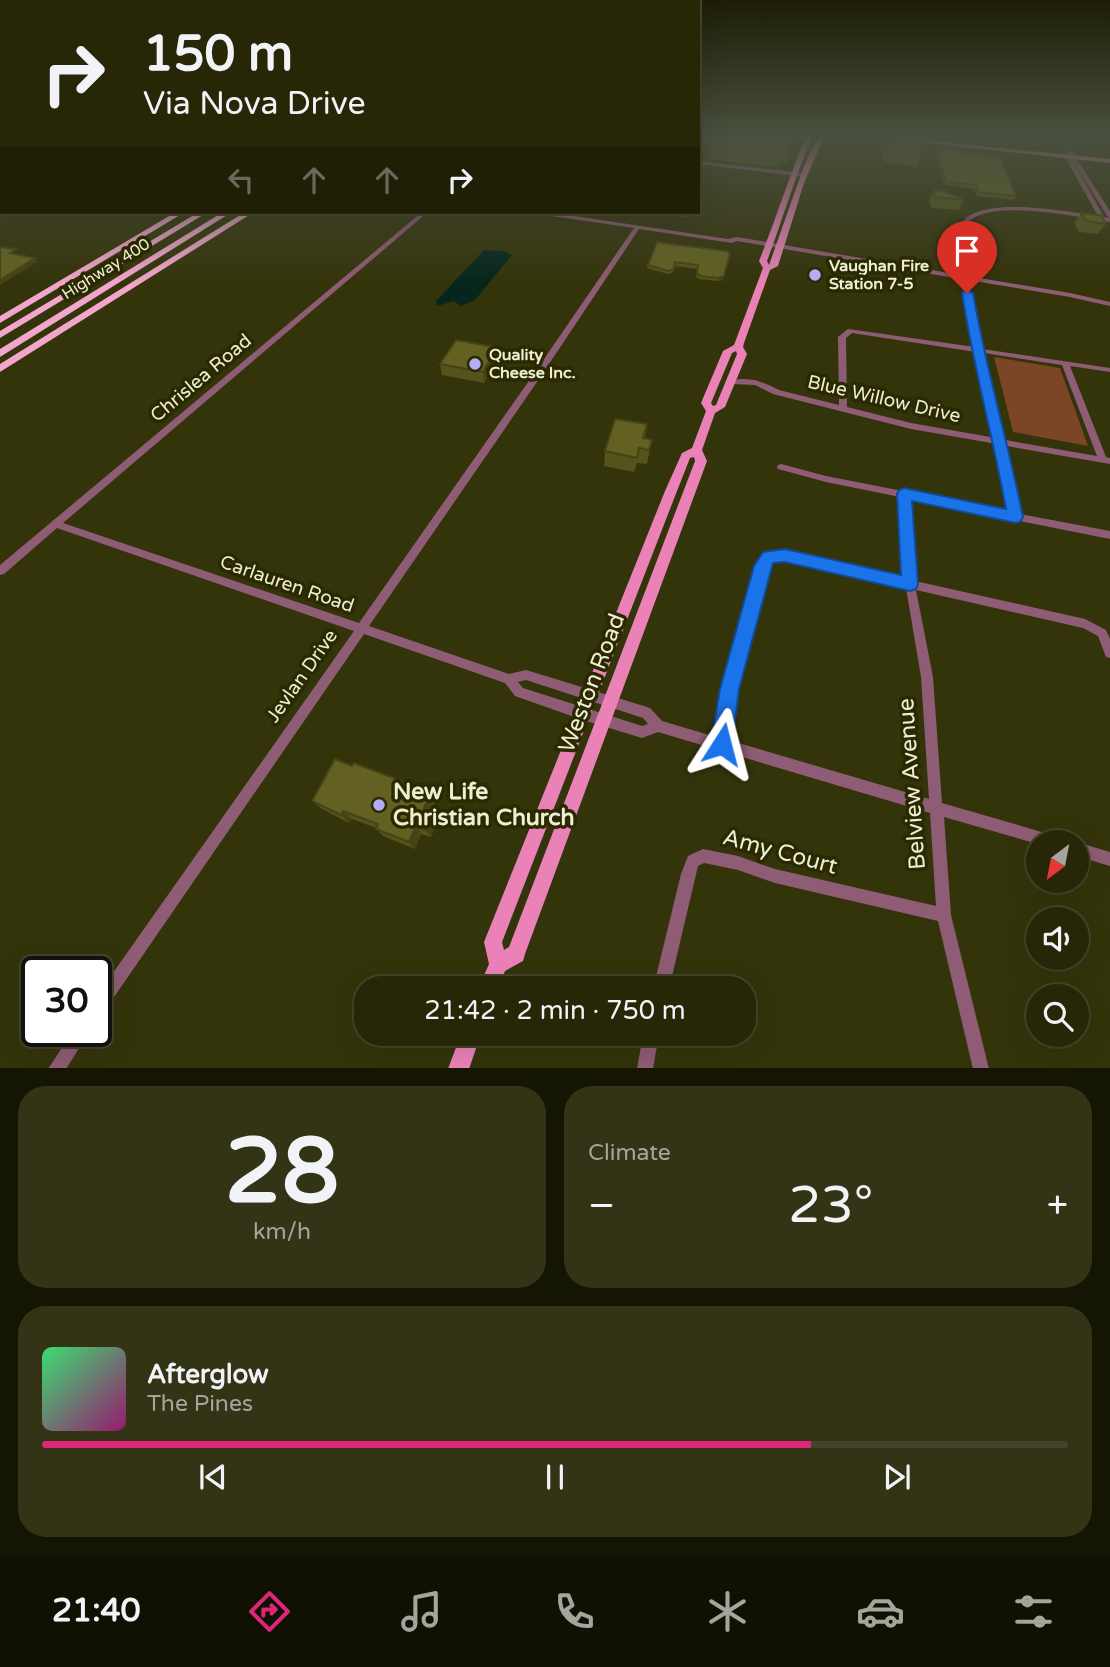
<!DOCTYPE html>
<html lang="en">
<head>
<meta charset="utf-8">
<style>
  body { margin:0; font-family:"Varela Round",sans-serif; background:#333316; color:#f1f3f6; height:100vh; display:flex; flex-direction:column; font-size:26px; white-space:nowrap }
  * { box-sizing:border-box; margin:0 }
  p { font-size:23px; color:#a4a59c }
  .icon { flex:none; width:38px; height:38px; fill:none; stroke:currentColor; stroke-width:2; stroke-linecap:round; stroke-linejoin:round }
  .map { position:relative; height:1068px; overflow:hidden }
  .side { display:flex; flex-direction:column; gap:18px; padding:18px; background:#151504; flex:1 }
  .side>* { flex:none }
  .top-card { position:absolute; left:0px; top:0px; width:700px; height:214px; box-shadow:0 7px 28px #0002,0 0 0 2px #434429; background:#272708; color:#f1f3f6; overflow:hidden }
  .needle { width:46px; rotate:212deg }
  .controls { position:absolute; left:1026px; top:830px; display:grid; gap:14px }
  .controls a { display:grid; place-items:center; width:63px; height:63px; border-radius:50%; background:#272708; box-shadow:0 7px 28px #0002,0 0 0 2px #434429; font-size:35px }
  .speed { position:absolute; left:21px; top:956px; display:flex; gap:14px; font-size:35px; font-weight:700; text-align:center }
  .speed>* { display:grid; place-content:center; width:91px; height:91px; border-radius:50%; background:#272708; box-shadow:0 7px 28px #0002,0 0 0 2px #434429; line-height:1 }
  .speed .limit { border:4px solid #111; border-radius:10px; background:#fff; color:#111 }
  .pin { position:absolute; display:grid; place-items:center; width:60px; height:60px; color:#fff; margin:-72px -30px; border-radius:50% 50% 50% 0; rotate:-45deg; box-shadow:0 0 7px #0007 }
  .pin .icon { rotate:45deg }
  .me { position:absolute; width:77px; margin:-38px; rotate:9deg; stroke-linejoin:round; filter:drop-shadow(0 0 5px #0008) }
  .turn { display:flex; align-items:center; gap:24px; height:147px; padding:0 28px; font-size:32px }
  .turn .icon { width:91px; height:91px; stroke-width:2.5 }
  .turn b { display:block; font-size:49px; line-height:60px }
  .lanes { display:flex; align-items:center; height:66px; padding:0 28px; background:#0003; justify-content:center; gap:35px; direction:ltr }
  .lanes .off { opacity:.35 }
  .big { font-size:52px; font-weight:600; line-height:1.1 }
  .side .widget { flex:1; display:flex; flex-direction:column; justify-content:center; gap:10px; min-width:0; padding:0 24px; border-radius:28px; background:#333316 }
  .side .dial { align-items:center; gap:0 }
  .dial b { font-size:91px; line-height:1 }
  .song { display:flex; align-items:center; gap:21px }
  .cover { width:84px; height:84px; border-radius:10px; background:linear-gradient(135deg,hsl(140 70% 55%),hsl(320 70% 35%)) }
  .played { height:7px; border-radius:4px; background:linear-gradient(90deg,#db2777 75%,#434429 75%) }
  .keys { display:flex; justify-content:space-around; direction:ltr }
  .heat { display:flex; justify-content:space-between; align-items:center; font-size:38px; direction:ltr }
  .side .tiles { flex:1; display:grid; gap:18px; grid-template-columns:1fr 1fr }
  .widget:last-child { grid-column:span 2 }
  .trip { position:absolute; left:354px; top:976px; width:402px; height:70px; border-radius:28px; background:#272708; box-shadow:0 7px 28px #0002,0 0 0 2px #434429; font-weight:600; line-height:70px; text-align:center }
  .menu { display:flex; height:112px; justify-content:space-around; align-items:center; background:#101003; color:#a4a59c }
  .menu .icon { width:49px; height:49px }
  .menu .selected { color:#db2777 }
  .menu b { font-size:32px; color:#f1f3f6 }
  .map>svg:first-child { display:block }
  .green { fill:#7c4525 }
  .water { fill:#05261c }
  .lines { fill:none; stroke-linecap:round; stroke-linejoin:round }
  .minor { fill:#8f5c75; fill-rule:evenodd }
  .major { fill:#ea82b8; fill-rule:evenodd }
  .highway { fill:#f2a6cb; fill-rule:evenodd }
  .wall { fill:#54531c }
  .shaded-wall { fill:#454417 }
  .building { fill:#626121; stroke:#454417; stroke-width:2 }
  .route { fill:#1a73e8; stroke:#114b97; stroke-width:2 }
  .poi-dot { fill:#b5acf8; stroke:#2a2901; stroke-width:2.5 }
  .labels { text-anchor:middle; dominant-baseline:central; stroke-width:7; stroke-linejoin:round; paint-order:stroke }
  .far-poi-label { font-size:16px; font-weight:bold; fill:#edeed2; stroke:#2a2901; text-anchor:start }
  .far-street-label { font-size:16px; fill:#edeed2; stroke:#2a2901 }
  .street-label { font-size:19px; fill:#edeed2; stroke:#2a2901 }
  .near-street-label { font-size:23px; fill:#edeed2; stroke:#2a2901 }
  .near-poi-label { font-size:23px; font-weight:bold; fill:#edeed2; stroke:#2a2901; text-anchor:start }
</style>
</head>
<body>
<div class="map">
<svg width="1110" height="1069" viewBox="0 0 1110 1069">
  <rect width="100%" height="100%" fill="#34340b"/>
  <polygon class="green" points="994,357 1060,368 1088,446 1013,432"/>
  <polygon class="water" points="484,250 503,251 512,255 475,300 461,306 454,301 437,306 436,301"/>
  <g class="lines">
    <g class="minor">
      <path d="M 1070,150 L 1072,151 L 1110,211 L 1110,218 L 1107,216 L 1072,159 L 1104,217 L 1110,218 L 1110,222 C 1078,217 999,200 972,219 C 969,221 967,224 964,226 L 967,276 L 1070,293 L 1110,302 L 1110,306 L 1070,297 L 968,280 L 982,349 L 1110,368 L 1110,372 L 1070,366 L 1106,457 L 1110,458 L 1110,464 L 1006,446 L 1020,514 L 1110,531 L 1110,539 L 909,499 L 915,581 L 1085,619 L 1106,630 L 1110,639 L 1110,658 L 1106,657 L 1098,636 L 1083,628 L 916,590 L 933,677 L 942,803 L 1052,835 L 1057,837 L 1059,842 L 1038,842 L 1038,844 L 944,817 L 951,915 L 989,1069 L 973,1069 L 938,921 L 775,883 L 738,870 L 704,863 L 698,866 L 669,989 L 653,989 L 681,874 L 688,856 L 703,849 L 738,856 L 775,869 L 936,906 L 930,813 L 658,732 L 642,738 L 583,720 L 515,696 L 505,683 L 364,634 L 101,1016 L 96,1019 L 96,997 L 354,631 L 57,528 L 4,574 L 0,575 L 0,565 L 422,212 L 428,212 L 63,523 L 359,623 L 533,375 L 634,228 L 538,214 L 535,212 L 548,212 L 728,239 L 737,237 L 961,275 L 958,226 C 962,222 966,217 970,215 C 1001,199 1064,211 1098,216 L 1067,161 L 1068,151 ZM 639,229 L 732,243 L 737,241 L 961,279 L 975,347 L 848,329 L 838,337 L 839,405 L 779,390 L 769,385 L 755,380 L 743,379 L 728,380 L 727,382 L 731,384 L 755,385 L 773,394 L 911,429 L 997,444 L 1010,512 L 826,476 L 781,464 L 778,465 L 777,467 L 778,469 L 826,482 L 900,497 L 905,579 L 785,552 L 766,553 L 757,566 L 724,689 L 716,737 L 662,721 L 651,709 L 647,707 L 526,670 L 509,674 L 369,626 L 539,379 ZM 852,333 L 976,352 L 996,438 L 911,423 L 847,407 L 846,338 ZM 984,353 L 1062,365 L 1097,456 L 1005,440 ZM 772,560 L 785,560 L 906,588 L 921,677 L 929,799 L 728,740 L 736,689 L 767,567 ZM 526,680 L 643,718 L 648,724 L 642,726 L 523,688 L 518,682 Z"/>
      <polygon points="698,161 804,173 807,175 804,177 698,164"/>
      <rect x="0" y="171" width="2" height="4"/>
      <polygon points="2,188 2,192 0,193 0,189"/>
      <polygon points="1076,842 1110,852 1110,866 1076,856"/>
      <polygon points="73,1031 90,1031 66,1069 48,1069"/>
      <polygon points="643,1034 659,1034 653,1069 637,1069"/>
    </g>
    <g class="major">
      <path d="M 807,135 L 813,135 C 795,176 783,219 767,261 L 769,265 L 804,166 L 819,135 L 825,135 L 804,183 L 778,266 L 770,270 L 744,343 L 743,347 L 747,354 L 725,407 L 715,413 L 702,450 L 707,461 L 525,954 L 523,961 L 505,971 L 498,989 L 478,989 L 489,964 L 484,942 L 665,491 L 682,453 L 692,448 L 706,411 L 701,403 L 723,351 L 734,345 L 763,268 L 759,261 C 776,219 789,176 807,135 ZM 736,351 L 737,354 L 716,405 L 713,406 L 711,403 L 732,353 ZM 694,457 L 695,461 L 509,947 L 504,950 L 502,942 L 677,491 L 690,458 Z"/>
      <polygon points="854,135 871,135 1110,159 1110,163"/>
      <polygon points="461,1034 481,1034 469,1069 448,1069"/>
    </g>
    <g class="highway">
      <polygon points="176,212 185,212 0,323 0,316"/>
      <polygon points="199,212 208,212 0,338 0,331"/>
      <polygon points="223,212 232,212 0,357 0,349"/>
      <polygon points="245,212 254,212 0,372 0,364"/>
    </g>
  </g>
  <g class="wall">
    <polygon points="793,135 786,164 779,163 778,167 708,159 712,140"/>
    <polygon points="895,136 921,157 917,166 883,162 883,153 887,143 892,144"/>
    <polygon points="937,148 1016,196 1014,200 977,196 974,189 944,185 936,151"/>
    <polygon points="934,190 964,200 959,210 931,208 929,201"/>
    <polygon points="631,212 691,212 689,217"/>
    <polygon points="1081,213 1106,224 1098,234 1079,232 1074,223"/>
    <polygon points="730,253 723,280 718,281 699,279 696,277 698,269 675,266 673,272 668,274 647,268 648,265"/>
    <polygon points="440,364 502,369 491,372 484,383 442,375"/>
    <polygon points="647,424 645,439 652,440 647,464 637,463 634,472 604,466 605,451"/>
    <polygon points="352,766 436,801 431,811 433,812 438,820 431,837 421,834 415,849 383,836 376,828 352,819 349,823 322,809 312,801"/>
  </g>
  <g class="shaded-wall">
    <polygon points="35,258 37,262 0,285 0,280"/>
    <polygon points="724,276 723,280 718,281 718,278"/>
    <polygon points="501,358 502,369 491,372 484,383 483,372 489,361"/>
    <polygon points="431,792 436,801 429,816 424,808"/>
    <polygon points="343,811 352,819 349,823 341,815"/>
    <polygon points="433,812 438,820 431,837 426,830"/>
    <polygon points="416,826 421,834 415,849 409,842"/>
  </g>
  <g class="building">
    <polygon points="0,135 2,135 2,150 0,151"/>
    <polygon points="714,135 793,135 791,144 784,143 783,148 712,140"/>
    <polygon points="895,136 922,139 921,157 887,152 887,143 895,144"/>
    <polygon points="937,148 1000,157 1016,196 978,192 976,185 946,182"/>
    <polygon points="698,178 702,179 698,190"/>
    <polygon points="934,190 944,191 964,200 936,197"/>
    <polygon points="666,212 691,212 690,214"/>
    <polygon points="1081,213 1101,215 1106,224 1086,221"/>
    <polygon points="657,242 727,251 730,253 724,276 718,278 700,276 697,273 698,265 675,262 674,269 669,271 648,265"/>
    <polygon points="0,247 16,249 10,253 35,258 0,280"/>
    <polygon points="456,340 500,348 501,358 489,361 483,372 440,364"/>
    <polygon points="615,419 647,424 643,438 652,440 649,450 639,448 637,458 605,451"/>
    <polygon points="335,759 352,766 354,763 431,792 424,808 433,812 426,830 416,826 409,842 376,829 378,824 343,811 341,815 312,801"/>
  </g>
  <linearGradient id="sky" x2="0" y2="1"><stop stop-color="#1d1d06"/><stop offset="0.48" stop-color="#4a503f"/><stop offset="1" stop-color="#4a503f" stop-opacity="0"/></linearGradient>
  <rect width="1110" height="284" fill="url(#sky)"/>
  <path class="route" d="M 967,290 L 973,293 C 986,369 1008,442 1023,517 L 1021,521 L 1016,523 L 912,501 L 918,584 L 916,589 L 910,591 L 785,562 L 773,563 L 739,689 L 732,744 L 729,751 L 722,754 L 714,751 L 711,744 L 720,689 L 754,566 L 763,552 L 785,549 L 901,575 L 897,494 L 899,490 L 904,488 L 1006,509 C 993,437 973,366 962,293 Z"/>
  <g class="poi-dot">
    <circle cx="815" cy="275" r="7"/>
    <circle cx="475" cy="364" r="7"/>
    <circle cx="379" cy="805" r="7"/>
  </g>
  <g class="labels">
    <g class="far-poi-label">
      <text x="829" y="266">Vaughan Fire<tspan x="829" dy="18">Station 7-5</tspan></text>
      <text x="489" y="355">Quality<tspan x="489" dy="18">Cheese Inc.</tspan></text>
    </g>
    <g class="far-street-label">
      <text transform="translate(106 269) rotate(-32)">Highway 400</text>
    </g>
    <g class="street-label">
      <text transform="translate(201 378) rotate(-40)">Chrislea Road</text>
      <text transform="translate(884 399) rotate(13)">Blue Willow Drive</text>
      <text transform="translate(287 584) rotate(19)">Carlauren Road</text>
      <text transform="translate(302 676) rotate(-55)">Jevlan Drive</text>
    </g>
    <g class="near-street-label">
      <text transform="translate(592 683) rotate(-69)">Weston Road</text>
      <text transform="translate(912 784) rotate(-94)">Belview Avenue</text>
      <text transform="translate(780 852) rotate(15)">Amy Court</text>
    </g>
    <g class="near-poi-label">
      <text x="393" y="792">New Life<tspan x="393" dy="26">Christian Church</tspan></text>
    </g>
  </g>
</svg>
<div class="controls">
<a><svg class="needle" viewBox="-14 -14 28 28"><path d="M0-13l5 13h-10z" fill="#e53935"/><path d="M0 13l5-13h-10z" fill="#a4a59c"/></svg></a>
<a><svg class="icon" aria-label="sound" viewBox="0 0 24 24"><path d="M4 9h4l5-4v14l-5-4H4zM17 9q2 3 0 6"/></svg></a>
<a><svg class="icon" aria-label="search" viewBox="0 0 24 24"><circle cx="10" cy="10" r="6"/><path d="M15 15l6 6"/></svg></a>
</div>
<div class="speed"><div class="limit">30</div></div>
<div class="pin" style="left:967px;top:293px;background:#d93025"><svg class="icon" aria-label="arrive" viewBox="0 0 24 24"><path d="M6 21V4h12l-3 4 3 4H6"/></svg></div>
<svg class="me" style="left:722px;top:744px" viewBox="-20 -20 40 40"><path d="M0-17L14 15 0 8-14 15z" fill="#1a73e8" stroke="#fff" stroke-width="4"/></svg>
<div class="trip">21:42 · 2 min · 750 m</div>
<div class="top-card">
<div class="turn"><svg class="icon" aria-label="right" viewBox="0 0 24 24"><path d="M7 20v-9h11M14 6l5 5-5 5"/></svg><div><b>150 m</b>Via Nova Drive</div></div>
<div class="lanes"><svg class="icon off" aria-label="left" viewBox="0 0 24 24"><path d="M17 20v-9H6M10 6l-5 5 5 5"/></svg><svg class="icon off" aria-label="ahead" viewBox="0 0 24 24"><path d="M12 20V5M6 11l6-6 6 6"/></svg><svg class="icon off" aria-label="ahead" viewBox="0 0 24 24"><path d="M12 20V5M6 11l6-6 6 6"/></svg><svg class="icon" aria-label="right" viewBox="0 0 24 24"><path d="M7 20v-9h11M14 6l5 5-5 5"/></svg></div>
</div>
</div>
<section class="side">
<div class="tiles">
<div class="widget dial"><b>28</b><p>km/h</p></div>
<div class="widget"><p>Climate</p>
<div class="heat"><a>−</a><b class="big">23°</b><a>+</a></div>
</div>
<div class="widget">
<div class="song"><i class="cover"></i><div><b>Afterglow</b><p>The Pines</p></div></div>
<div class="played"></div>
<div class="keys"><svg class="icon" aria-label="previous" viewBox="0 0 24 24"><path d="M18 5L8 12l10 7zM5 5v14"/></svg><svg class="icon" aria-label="pause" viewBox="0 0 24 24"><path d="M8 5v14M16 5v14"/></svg><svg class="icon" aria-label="next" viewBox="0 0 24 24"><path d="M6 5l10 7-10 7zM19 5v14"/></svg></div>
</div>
</div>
</section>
<nav class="menu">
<b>21:40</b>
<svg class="icon selected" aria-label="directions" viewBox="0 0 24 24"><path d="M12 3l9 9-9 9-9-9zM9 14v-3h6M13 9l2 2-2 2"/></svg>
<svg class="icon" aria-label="music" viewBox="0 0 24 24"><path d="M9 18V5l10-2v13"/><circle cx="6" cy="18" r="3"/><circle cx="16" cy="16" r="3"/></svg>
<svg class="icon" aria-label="phone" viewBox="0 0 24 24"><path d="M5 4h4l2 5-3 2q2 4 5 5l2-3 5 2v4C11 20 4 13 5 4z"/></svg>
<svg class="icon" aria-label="climate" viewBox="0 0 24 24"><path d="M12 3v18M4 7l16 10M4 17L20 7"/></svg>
<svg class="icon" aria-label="car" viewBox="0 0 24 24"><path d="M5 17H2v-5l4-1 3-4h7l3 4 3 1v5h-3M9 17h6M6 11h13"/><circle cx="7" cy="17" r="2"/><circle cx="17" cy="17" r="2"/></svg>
<svg class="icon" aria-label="filters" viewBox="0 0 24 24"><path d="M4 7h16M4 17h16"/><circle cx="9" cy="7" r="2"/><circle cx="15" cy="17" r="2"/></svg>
</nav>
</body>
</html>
